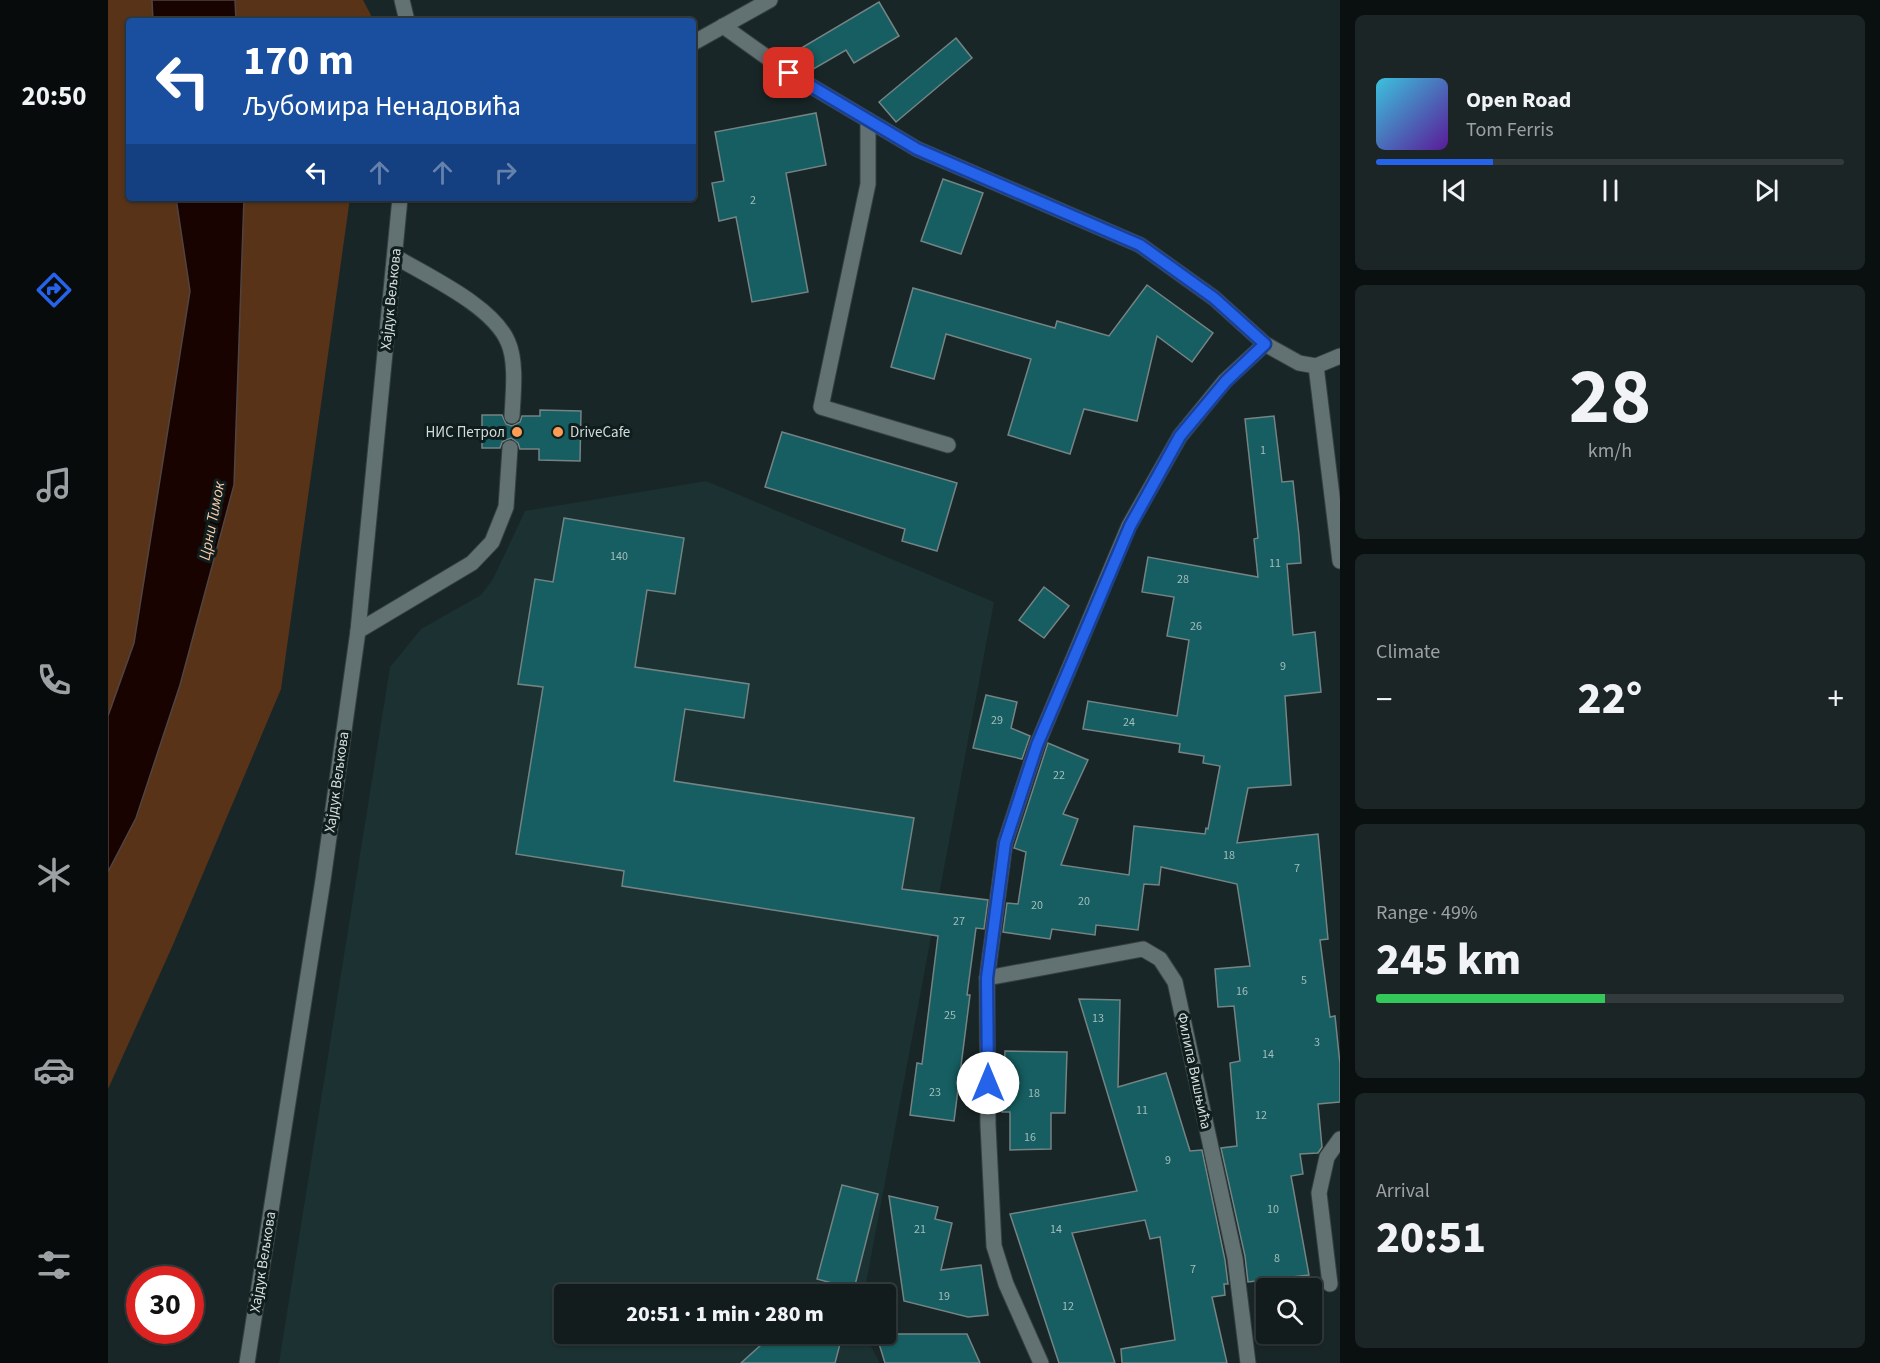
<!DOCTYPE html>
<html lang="en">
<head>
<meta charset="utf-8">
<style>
  body { margin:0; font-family:"Source Sans 3",sans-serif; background:#1c2526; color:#f1f3f6; height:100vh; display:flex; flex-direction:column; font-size:22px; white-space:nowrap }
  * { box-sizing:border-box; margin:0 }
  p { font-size:20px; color:#9da1a4 }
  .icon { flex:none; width:33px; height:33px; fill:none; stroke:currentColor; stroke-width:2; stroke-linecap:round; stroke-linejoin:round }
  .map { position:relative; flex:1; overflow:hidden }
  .sheet { display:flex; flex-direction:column; gap:15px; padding:15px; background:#0a0f10; width:540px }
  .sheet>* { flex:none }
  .guide { position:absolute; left:18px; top:18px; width:570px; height:183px; border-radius:6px; box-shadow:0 2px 4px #0004,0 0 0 2px #323a3b; background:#1a4fa0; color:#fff; overflow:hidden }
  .tools { position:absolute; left:1148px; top:1278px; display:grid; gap:12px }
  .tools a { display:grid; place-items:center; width:66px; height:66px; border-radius:6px; background:#131c1d; box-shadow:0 2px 4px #0004,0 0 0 2px #323a3b; font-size:30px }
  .speed { position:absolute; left:18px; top:1266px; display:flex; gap:12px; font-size:30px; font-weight:700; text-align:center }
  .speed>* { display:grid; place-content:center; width:78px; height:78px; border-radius:50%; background:#131c1d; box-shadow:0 2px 4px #0004,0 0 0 2px #323a3b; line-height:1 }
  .speed .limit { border:9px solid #d22; background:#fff; color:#111 }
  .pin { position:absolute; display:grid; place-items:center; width:51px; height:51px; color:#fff; margin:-26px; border-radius:12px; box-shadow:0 3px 9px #0006 }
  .me { position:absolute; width:66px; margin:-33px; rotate:0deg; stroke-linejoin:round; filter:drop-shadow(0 0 4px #0008) }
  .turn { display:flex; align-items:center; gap:21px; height:126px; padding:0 18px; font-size:27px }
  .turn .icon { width:78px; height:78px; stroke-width:2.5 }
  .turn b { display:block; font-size:42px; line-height:51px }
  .lanes { display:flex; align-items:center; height:57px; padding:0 18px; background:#0003; justify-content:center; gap:30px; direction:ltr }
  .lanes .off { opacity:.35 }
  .big { font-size:45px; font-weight:800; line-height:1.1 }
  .sheet .card { flex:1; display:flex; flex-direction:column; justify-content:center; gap:9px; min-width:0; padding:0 21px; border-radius:9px; background:#1c2526 }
  .sheet .dial { align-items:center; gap:0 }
  .dial b { font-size:78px; line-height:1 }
  .song { display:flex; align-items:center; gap:18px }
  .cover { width:72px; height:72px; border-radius:9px; background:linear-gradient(135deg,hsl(190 70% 55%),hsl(270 70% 35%)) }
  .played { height:6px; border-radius:3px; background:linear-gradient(90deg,#2563eb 25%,#323a3b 25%) }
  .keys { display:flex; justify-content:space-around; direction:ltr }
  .heat { display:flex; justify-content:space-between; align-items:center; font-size:33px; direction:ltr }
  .charge { height:9px; border-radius:4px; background:linear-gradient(90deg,#34c759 49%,#323a3b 0) }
  .trip { position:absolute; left:446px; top:1284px; width:342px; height:60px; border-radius:6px; background:#131c1d; box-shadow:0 2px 4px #0004,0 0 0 2px #323a3b; font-weight:800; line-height:60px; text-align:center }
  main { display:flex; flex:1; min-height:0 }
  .dock { display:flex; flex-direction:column; width:108px; justify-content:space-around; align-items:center; background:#080b0c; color:#9da1a4 }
  .dock .icon { width:42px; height:42px }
  .dock .active { color:#2563eb }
  .dock b { font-size:27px; color:#f1f3f6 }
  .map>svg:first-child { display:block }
  .built { fill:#1b3132 }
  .green { fill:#583318 }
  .water { fill:#180300; stroke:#504442; stroke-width:1.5 }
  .building { fill:#165e61; stroke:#748384; stroke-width:1.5 }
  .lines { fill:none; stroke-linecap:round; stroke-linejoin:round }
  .lane-casing { stroke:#364041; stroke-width:17 }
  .street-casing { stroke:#364041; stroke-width:17 }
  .secondary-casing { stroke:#364041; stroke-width:17 }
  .lane { stroke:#627172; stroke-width:15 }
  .street { stroke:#627172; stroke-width:15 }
  .secondary { stroke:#627172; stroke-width:15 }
  .route-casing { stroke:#184099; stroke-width:15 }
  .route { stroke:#2563eb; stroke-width:10 }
  .poi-dot { fill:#fd9c55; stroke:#101d1d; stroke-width:2 }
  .labels { text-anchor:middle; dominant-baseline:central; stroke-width:6; stroke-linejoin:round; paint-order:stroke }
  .number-label { font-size:12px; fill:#a4bcbd }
  .street-label { font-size:15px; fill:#d4dcdc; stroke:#101d1d }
  .poi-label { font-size:15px; fill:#d4dcdc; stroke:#101d1d; text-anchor:end }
  .water-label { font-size:16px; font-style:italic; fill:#f9caaa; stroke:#101d1d }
</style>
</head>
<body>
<main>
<nav class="dock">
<b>20:50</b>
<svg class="icon active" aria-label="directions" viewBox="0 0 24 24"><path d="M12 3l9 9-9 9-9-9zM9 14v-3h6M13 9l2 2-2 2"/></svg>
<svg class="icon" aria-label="music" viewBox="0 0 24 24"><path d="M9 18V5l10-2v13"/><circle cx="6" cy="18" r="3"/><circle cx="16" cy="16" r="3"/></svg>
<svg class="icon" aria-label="phone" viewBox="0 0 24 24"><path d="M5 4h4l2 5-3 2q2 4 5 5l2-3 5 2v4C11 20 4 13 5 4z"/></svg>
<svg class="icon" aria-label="climate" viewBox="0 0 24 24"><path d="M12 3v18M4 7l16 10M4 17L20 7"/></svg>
<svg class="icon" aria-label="car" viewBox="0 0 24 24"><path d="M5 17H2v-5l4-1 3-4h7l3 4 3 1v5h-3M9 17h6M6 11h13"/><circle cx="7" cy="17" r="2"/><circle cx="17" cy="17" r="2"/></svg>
<svg class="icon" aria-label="filters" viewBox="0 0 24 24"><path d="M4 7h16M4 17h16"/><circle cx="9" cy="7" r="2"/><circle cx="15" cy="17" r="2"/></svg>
</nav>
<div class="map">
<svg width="1232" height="1363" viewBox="0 0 1232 1363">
  <rect width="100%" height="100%" fill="#192627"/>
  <polygon class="built" points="598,481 886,602 756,1294 456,1294 456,1334 756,1334 772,1363 171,1363 282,667 313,629 373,595 385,579 417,511"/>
  <polygon class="green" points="0,0 255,0 266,21 21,21 21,198 242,198 173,689 64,947 0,1089"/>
  <g class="water">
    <polygon points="44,0 127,0 128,21 45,21"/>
    <polygon points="68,198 136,198 126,485 72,685 28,818 0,872 0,716 26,643 82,291"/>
  </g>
  <g class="building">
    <polygon points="771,2 791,36 746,63 738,50 702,71 690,50"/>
    <polygon points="848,38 864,58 788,122 771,102"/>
    <polygon points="708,113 718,165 678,173 700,292 644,302 628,217 611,221 604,183 616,181 607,132"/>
    <polygon points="835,179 875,193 853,254 813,241"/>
    <polygon points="1039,285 1105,333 1084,362 1049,336 1029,421 976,409 962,454 900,435 923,359 838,334 826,379 783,367 805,288 947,328 949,321 1001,336"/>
    <polygon points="432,410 473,411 472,461 431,460 431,449 412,449 410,443 403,438 394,442 392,448 374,448 374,415 394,415 398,424 404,426 412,422 414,416 432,416"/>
    <polygon points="1166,416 1174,482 1185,481 1191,535 1193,563 1179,564 1185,635 1207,632 1213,692 1177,696 1183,785 1140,788 1129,843 1210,834 1220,939 1212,940 1222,1017 1227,1016 1232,1064 1232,1102 1210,1104 1214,1147 1210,1153 1192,1154 1195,1174 1183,1176 1201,1275 1140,1282 1137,1256 1113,1148 1129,1146 1122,1063 1132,1061 1126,1006 1110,1007 1107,969 1142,966 1129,884 1053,867 1051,885 1036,884 1030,930 988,925 987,935 944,929 942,939 895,932 899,903 910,904 918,852 906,848 940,743 980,760 955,814 970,819 953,865 1021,875 1026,826 1097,834 1098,828 1100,829 1112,766 1095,763 1096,756 1071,752 1072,744 975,729 980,701 1069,716 1081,640 1059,636 1066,597 1034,592 1040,557 1150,577 1146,539 1150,538 1137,419"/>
    <polygon points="674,432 849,483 829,551 794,541 797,529 657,487"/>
    <polygon points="456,518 576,538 567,594 539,590 527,667 641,684 636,718 577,709 566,781 806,818 794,889 880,900 876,929 868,928 859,995 862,995 846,1121 802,1115 809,1063 814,1064 830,936 514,886 516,871 408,854 435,687 410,684 427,579 445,582"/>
    <polygon points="936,587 961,606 936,638 911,620"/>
    <polygon points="878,695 909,702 903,728 922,736 914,759 865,748"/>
    <polygon points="971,999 1012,1000 1010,1087 1058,1073 1082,1151 1094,1150 1117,1260 1120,1284 1116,1284 1117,1295 1104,1297 1119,1363 1014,1363 1013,1349 1067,1340 1052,1237 1042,1239 1037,1220 964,1233 1007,1363 951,1363 902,1214 1029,1191"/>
    <polygon points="897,1051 959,1052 957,1113 943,1113 943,1149 902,1150 902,1112 894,1112"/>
    <polygon points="734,1185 770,1194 746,1289 709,1279"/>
    <polygon points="781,1196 830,1207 827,1219 844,1223 833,1270 873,1265 880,1315 860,1317 796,1301"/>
    <polygon points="665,1334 722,1334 732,1344 727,1363 633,1363"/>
    <polygon points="768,1334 859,1334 872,1363 777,1363"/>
  </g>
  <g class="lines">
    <defs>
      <g id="lane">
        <polyline points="760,120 760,184 713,407 840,445"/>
        <path d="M 288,257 C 321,277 385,306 400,342 C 409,362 405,395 404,416"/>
        <polyline points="250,631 364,563 384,542 398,507 402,448"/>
      </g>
      <g id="street">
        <polyline points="615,26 681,73 809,149 1032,245 1106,298 1157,344 1191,363 1208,366 1232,356"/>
        <polyline points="1208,366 1232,561"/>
        <polyline points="879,978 1035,949 1052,959 1067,982 1127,1258 1140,1363"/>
        <polyline points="1222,1284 1211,1193 1219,1157 1232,1139"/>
        <polyline points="933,1363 898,1284 886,1246 880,1125 879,978 897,843 929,745 1021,526 1072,436 1117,381 1157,344"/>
      </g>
      <g id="secondary">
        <polyline points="294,0 299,21"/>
        <polyline points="585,43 662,0"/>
        <polyline points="139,1363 215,880 250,631 292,198"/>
      </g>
    </defs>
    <use href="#lane" class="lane-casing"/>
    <use href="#street" class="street-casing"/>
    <use href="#secondary" class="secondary-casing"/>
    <use href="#lane" class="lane"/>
    <use href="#street" class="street"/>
    <use href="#secondary" class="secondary"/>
  </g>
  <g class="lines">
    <defs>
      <polyline id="route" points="681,73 809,149 1032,245 1106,298 1157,344 1118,381 1072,436 1022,526 929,745 897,843 879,978 880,1083"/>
    </defs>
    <use href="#route" class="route-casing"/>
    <use href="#route" class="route"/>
  </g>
  <g class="poi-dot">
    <circle cx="409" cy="432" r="6"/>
    <circle cx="450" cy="432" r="6"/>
  </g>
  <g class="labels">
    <g class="number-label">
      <text x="645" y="200">2</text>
      <text x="1155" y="450">1</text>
      <text x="511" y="556">140</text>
      <text x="1167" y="563">11</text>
      <text x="1075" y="579">28</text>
      <text x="1088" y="626">26</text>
      <text x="1175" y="666">9</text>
      <text x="889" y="720">29</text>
      <text x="1021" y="722">24</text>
      <text x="951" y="775">22</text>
      <text x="1121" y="855">18</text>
      <text x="1189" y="868">7</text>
      <text x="976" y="901">20</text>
      <text x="929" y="905">20</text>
      <text x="851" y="921">27</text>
      <text x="1196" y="980">5</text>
      <text x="1134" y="991">16</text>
      <text x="842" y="1015">25</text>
      <text x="990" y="1018">13</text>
      <text x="1209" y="1042">3</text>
      <text x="1160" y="1054">14</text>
      <text x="827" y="1092">23</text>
      <text x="926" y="1093">18</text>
      <text x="1034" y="1110">11</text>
      <text x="1153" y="1115">12</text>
      <text x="922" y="1137">16</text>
      <text x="1060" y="1160">9</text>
      <text x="1165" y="1209">10</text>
      <text x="812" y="1229">21</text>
      <text x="948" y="1229">14</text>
      <text x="1169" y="1258">8</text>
      <text x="1085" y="1269">7</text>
      <text x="836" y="1296">19</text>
      <text x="960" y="1306">12</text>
    </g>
    <g class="street-label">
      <text transform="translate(283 299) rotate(-84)">Хајдук Вељкова</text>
      <text transform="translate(229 782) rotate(-82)">Хајдук Вељкова</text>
      <text transform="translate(1086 1071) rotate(78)">Филипа Вишњића</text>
      <text transform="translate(155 1262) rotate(-81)">Хајдук Вељкова</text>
    </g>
    <g class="poi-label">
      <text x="397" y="432">НИС Петрол</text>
      <text x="462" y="432" text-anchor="start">DriveCafe</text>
    </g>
    <g class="water-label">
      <text transform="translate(104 521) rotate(-79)">Црни Тимок</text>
    </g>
  </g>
</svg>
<div class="tools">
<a><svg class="icon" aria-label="search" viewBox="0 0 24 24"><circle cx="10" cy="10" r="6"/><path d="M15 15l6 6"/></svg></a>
</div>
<div class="speed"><div class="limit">30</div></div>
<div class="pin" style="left:681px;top:73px;background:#d93025"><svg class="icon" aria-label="arrive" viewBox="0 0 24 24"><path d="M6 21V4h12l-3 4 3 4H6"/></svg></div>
<svg class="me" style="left:880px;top:1083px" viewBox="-20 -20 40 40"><circle r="19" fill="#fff"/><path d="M0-13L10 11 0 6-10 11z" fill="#2563eb"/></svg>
<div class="trip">20:51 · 1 min · 280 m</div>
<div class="guide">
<div class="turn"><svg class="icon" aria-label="left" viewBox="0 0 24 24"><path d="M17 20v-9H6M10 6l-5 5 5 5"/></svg><div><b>170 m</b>Љубомира Ненадовића</div></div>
<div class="lanes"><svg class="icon" aria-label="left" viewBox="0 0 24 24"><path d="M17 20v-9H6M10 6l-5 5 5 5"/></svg><svg class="icon off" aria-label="ahead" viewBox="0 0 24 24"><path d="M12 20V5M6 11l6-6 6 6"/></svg><svg class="icon off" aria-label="ahead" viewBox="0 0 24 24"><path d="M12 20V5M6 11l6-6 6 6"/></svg><svg class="icon off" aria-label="right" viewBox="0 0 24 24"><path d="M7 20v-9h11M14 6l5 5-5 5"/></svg></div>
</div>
</div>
<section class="sheet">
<div class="card">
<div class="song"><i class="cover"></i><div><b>Open Road</b><p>Tom Ferris</p></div></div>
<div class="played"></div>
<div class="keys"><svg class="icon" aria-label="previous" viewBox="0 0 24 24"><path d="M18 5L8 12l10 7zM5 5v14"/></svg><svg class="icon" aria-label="pause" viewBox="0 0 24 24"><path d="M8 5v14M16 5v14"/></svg><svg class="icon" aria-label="next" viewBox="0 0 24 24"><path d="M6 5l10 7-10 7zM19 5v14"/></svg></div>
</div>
<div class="card dial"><b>28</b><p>km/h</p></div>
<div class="card"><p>Climate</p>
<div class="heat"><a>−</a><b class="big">22°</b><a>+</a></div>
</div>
<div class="card"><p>Range · 49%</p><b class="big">245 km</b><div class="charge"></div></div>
<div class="card"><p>Arrival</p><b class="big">20:51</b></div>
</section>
</main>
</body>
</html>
